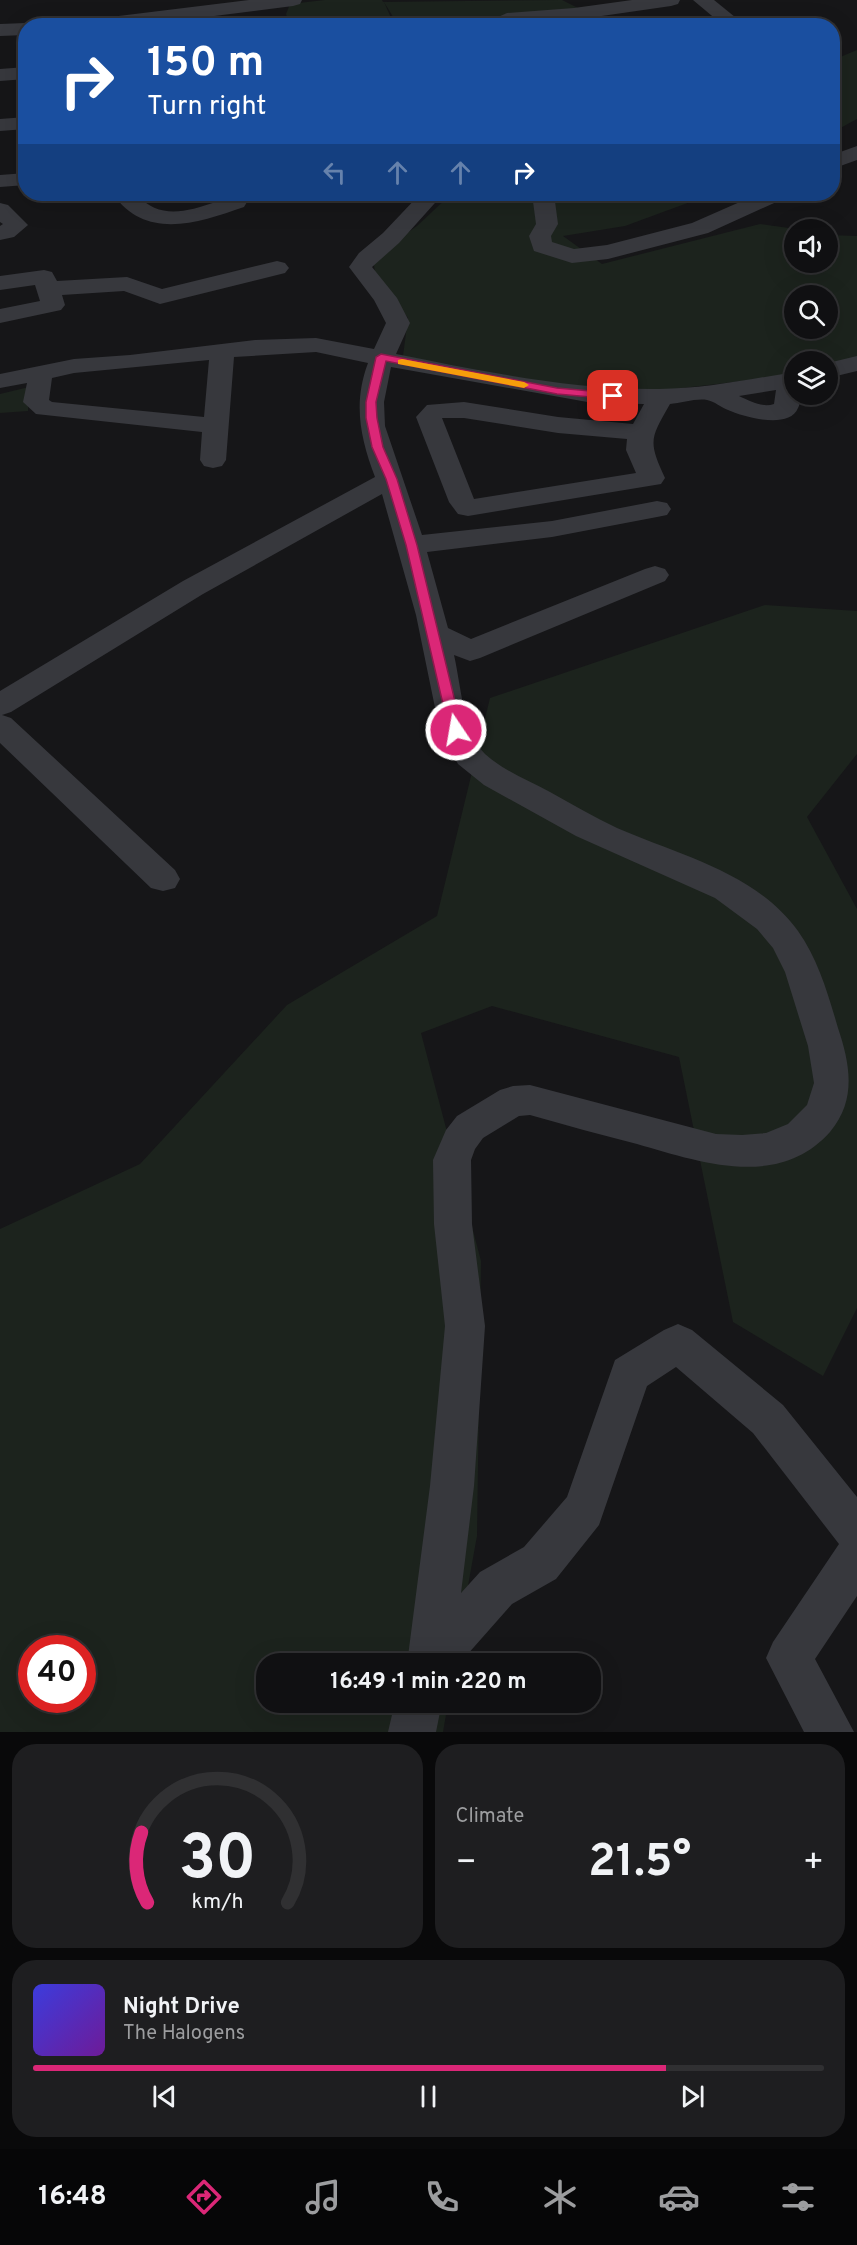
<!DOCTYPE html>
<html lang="en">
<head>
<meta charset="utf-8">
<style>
  body { margin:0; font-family:Overpass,sans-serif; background:#1e1e20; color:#f1f3f6; height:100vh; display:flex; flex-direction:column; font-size:22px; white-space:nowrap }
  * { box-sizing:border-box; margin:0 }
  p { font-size:20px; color:#9c9d9f }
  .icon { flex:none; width:33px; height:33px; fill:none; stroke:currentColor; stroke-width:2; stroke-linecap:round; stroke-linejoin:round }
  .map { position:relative; height:1732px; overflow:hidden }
  .drawer { display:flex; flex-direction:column; gap:12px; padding:12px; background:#09090a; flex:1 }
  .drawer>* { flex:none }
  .top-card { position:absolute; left:18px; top:18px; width:822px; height:183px; border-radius:24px; box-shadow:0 6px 24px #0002,0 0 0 2px #303032; background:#1a4fa0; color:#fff; overflow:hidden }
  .controls { position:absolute; left:784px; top:219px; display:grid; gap:12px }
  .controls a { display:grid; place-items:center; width:54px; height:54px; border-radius:50%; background:#101012; box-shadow:0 6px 24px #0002,0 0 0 2px #303032; font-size:30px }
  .speed { position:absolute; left:18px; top:1635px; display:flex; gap:12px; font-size:30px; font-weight:700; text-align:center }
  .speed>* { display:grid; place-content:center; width:78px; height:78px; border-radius:50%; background:#101012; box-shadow:0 6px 24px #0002,0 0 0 2px #303032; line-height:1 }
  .speed .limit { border:9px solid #d22; background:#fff; color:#111 }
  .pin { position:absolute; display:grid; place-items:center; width:51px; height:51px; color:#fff; margin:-26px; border-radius:12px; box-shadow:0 3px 9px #0006 }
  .me { position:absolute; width:66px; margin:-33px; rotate:348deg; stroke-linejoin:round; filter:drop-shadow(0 0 4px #0008) }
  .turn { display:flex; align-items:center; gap:21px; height:126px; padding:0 30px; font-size:27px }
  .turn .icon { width:78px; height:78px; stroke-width:2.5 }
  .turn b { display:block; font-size:42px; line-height:51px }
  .lanes { display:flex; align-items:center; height:57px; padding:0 30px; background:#0003; justify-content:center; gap:30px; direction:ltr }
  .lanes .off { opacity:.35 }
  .big { font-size:45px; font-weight:700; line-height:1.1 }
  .drawer .card { flex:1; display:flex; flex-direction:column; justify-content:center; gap:9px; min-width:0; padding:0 21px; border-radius:24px; background:#1e1e20 }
  .drawer .dial { align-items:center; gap:0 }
  .dial svg { height:156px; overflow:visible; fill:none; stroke:#303032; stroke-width:7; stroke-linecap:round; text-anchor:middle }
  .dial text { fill:#f1f3f6; stroke:none }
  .song { display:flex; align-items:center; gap:18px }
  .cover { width:72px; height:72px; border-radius:9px; background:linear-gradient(135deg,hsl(240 70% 55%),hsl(280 70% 35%)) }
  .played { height:6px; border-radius:3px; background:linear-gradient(90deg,#db2777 80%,#303032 80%) }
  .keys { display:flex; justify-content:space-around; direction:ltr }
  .heat { display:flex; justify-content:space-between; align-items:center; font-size:33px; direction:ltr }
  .drawer .tiles { flex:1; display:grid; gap:12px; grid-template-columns:1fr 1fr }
  .card:last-child { grid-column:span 2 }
  .trip { position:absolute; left:256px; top:1653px; width:345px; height:60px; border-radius:24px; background:#101012; box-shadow:0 6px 24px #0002,0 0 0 2px #303032; font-weight:700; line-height:60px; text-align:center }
  .dock { display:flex; height:96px; justify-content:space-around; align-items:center; background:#060607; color:#9c9d9f }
  .dock .icon { width:42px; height:42px }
  .dock .current { color:#db2777 }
  .dock b { font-size:27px; color:#f1f3f6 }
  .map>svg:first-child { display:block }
  .green { fill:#1c231d; fill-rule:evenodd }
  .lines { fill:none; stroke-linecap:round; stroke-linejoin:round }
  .minor { fill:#37383d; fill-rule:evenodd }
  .route { fill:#db2777; stroke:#8e194d; stroke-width:1.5 }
  .slow { fill:#f59e0b }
</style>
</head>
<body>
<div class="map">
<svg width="857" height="1732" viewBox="0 0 857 1732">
  <rect width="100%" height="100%" fill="#161618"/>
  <g class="green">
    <polygon points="325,0 382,0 383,2 562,0 612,25 398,25 384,2 392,20 334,25 290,25 286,14 290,4"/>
    <polygon points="857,50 857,119 833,132 833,60"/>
    <path d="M 451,194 L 712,194 L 625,226 L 563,236 L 602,264 L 760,224 L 796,229 L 795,262 L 828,262 L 828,235 L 857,236 L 857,358 L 828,364 L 828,362 L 795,362 L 795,372 L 768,378 L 657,391 L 568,387 L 403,356 L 408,318 L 375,273 L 373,257 L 417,226 ZM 795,296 L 828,296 L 828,328 L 795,328 Z"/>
    <polygon points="29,387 28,411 0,413 0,394"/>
    <path d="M 765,605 L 857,611 L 857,754 L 807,817 L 857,909 L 857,1308 L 823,1376 L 733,1322 L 679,1057 L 492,1006 L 421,1033 L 481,1261 L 477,1536 L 454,1663 L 267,1664 L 267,1702 L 448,1703 L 443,1732 L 0,1732 L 0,1229 L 140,1164 L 287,1005 L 437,916 L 490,698 ZM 32,1648 L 82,1648 L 82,1700 L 32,1700 Z"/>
  </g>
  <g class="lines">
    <g class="minor">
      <polygon points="249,0 302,0 300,4 293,6 135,26 77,26 79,22 86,20"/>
      <polygon points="632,0 680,0 678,4 671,6 574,20 485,26 487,22 507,13 574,8"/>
      <polygon points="693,0 714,0 746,26 724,26"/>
      <polygon points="26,23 33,26 26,26 26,35 0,36 0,24"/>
      <polygon points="26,67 26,79 0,81 0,69"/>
      <polygon points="26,117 26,129 0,131 0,119"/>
      <polygon points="857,146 857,160 832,169 832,155"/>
      <polygon points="26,173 26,185 0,187 0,175"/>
      <path d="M 113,194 L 136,194 C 160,220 185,212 216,202 C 226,198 233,195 244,197 L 247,202 L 244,207 C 198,223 146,241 113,194 Z"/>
      <path d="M 420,194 L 443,194 L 399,243 L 372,267 L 397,298 L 410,323 L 396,354 C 482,371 571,390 659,389 C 704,389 750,379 795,372 L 795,394 L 800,394 C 800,399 800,405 798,408 C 789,430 744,417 728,410 C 722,408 714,401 707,400 C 697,398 681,403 670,404 C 650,439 648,441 665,478 L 661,484 L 468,516 L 458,514 L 449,502 L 416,417 L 427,405 L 464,402 L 558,417 L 633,424 L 644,404 L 593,403 L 391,367 L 384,402 L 385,426 L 422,535 L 552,521 L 657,501 L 667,503 L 671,509 L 667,515 L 657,517 L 552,537 L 427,552 L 448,628 L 471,639 L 645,569 L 655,566 L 665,569 L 669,575 L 665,581 L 480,658 L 470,661 L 454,655 C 461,685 463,732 485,754 C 504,771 528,780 550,792 C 572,804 594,817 617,828 C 679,855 755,872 798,931 C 818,959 828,994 838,1028 C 850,1064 857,1100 830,1132 C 778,1190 700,1162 637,1144 C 601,1135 566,1125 530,1115 L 519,1116 L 483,1138 L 475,1149 L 471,1160 L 472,1224 L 485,1326 L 474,1486 L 461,1593 L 480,1572 L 524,1547 L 567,1497 L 615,1360 L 664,1330 L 678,1324 L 692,1330 L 783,1405 L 857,1497 L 857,1596 L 815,1659 L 854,1732 L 804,1732 L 766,1658 L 773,1642 L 839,1544 L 753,1433 L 676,1367 L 647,1386 L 599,1525 L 556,1579 L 512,1604 L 459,1664 L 407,1664 L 430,1486 L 445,1326 L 434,1224 L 433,1160 L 446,1130 L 457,1116 L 500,1090 L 513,1086 L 530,1085 L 716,1134 L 742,1135 L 766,1133 L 788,1124 L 807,1105 L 814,1083 L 808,1046 L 785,972 L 773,948 L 757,929 L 715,898 L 576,836 L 484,785 L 458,764 L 440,732 L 416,615 L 382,494 L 203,594 L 11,712 L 2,715 L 11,718 L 175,870 L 180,879 L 175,888 L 163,891 L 151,888 L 0,743 L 0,691 L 183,581 L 375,477 C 360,437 353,403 368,363 L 316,352 L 234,357 L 226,460 L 222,466 L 213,468 L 204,466 L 200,460 L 202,432 L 36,414 L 23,402 L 27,383 L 0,388 L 0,374 L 74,359 L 130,355 L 255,340 L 316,338 L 374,349 L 386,323 L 374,300 L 349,267 L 359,253 L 383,233 ZM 209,360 L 204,417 L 52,402 L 49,400 L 52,378 L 74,373 ZM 776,390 L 774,404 C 762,408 750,401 739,396 ZM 442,418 L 464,418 L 558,433 L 627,439 L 626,450 L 636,473 L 474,499 Z"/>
      <polygon points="532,194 554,194 558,224 551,236 552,242 574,249 607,245 692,223 758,194 786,194 783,199 708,233 608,259 572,263 534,251 529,236 536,224"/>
      <polygon points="0,203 8,205 28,225 14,237 0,240 0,226 3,224 0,222"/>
      <polygon points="277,261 285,263 289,268 285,273 160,304 124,291 62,295 65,305 61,310 0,323 0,309 40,301 35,285 0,290 0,276 44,270 52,272 57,281 127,277 162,289"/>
      <polygon points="857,356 857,371 828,378 828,363"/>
      <polygon points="395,1702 442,1702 436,1732 388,1732"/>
    </g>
  </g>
  <polygon class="route" points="381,354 557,388 613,393 618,396 613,399 557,394 386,361 376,402 377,418 383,447 397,479 417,545 462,730 456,734 449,730 406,545 386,479 372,447 366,418 366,402 376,357"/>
  <polygon class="slow" points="402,359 524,382 529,385 524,388 398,364 398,360"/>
</svg>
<div class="controls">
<a><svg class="icon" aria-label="sound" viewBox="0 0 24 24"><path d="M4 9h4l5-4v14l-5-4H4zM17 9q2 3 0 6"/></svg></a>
<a><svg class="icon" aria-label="search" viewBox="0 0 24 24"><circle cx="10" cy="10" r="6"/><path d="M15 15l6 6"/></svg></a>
<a><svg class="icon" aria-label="layers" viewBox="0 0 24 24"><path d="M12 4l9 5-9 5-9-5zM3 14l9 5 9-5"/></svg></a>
</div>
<div class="speed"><div class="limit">40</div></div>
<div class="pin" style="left:613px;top:396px;background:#d93025"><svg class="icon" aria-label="arrive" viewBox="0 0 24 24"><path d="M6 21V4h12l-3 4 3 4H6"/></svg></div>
<svg class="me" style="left:456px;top:730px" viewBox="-20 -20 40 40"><circle r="17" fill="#db2777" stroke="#fff" stroke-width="3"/><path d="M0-11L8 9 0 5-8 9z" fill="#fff"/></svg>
<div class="trip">16:49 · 1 min · 220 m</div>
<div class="top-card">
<div class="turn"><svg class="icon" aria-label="right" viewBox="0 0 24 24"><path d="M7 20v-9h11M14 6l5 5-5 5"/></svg><div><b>150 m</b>Turn right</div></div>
<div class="lanes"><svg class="icon off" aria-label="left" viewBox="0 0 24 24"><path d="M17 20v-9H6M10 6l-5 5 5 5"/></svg><svg class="icon off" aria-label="ahead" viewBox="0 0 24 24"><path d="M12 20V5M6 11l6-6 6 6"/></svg><svg class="icon off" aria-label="ahead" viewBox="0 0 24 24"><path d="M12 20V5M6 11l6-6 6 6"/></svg><svg class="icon" aria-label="right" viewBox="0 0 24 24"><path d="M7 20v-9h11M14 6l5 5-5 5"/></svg></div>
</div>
</div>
<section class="drawer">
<div class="tiles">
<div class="card dial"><svg viewBox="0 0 100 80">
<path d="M14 69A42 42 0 1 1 86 69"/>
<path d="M14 69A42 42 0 0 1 11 33" stroke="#db2777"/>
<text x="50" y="56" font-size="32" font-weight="700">30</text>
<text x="50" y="72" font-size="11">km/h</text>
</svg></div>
<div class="card"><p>Climate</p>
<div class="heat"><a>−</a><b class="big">21.5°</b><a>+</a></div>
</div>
<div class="card">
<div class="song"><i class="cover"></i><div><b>Night Drive</b><p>The Halogens</p></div></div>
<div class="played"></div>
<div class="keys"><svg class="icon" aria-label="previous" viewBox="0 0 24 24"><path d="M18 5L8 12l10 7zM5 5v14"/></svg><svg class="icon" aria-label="pause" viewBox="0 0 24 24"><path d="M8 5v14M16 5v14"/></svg><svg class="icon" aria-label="next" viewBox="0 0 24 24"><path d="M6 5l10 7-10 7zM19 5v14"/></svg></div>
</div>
</div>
</section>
<nav class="dock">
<b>16:48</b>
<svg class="icon current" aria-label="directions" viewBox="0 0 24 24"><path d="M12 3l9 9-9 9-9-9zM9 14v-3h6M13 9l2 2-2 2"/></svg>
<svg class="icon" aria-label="music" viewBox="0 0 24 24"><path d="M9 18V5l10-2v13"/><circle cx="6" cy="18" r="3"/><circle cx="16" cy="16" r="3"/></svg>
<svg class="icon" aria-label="phone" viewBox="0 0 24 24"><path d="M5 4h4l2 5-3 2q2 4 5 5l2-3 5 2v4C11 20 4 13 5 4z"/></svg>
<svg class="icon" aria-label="climate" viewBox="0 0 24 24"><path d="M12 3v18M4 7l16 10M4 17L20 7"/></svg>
<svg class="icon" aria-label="car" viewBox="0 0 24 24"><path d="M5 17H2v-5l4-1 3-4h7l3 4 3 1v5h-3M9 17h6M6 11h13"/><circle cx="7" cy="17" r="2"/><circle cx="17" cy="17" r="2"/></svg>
<svg class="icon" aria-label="filters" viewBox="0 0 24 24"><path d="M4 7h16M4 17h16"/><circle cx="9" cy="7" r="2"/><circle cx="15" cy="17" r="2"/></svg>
</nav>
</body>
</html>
